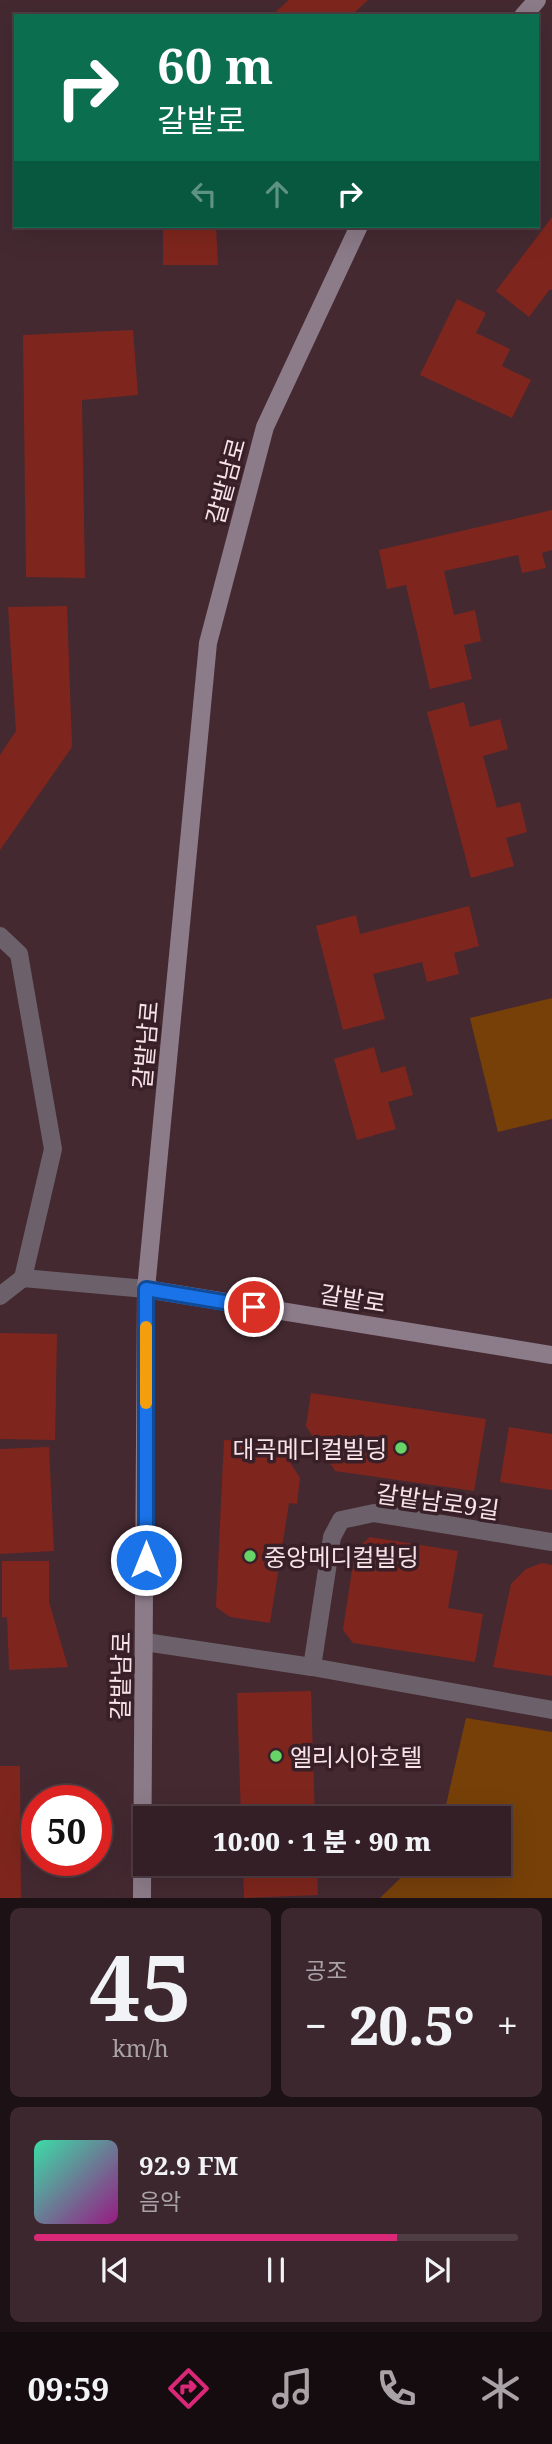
<!DOCTYPE html>
<html lang="ko">
<head>
<meta charset="utf-8">
<style>
  body { margin:0; font-family:"Noto Serif","Noto Sans KR",serif; background:#3b272d; color:#f1f3f6; height:100vh; display:flex; flex-direction:column; font-size:26px; white-space:nowrap }
  * { box-sizing:border-box; margin:0 }
  p { font-size:23px; color:#a9a2a7 }
  .icon { flex:none; width:38px; height:38px; fill:none; stroke:currentColor; stroke-width:2; stroke-linecap:round; stroke-linejoin:round }
  .map { position:relative; height:1898px; overflow:hidden }
  .drawer { display:flex; flex-direction:column; gap:10px; padding:10px; background:#1c1114; flex:1 }
  .drawer>* { flex:none }
  .banner { position:absolute; left:14px; top:14px; width:525px; height:214px; border-radius:0px; box-shadow:0 7px 28px #0002,0 0 0 2px #4e3d42; background:#0b6e4f; color:#fff; overflow:hidden }
  .speed { position:absolute; left:21px; top:1785px; display:flex; gap:14px; font-size:35px; font-weight:700; text-align:center }
  .speed>* { display:grid; place-content:center; width:91px; height:91px; border-radius:50%; background:#331f25; box-shadow:0 7px 28px #0002,0 0 0 2px #4e3d42; line-height:1 }
  .speed .limit { border:10px solid #d22; background:#fff; color:#111 }
  .pin { position:absolute; display:grid; place-items:center; width:60px; height:60px; color:#fff; margin:-30px; border:4px solid #fff; border-radius:50%; box-shadow:0 2px 7px #0007 }
  .me { position:absolute; width:77px; margin:-38px; rotate:0deg; stroke-linejoin:round; filter:drop-shadow(0 0 5px #0008) }
  .turn { display:flex; align-items:center; gap:24px; height:147px; padding:0 28px; font-size:32px }
  .turn .icon { width:91px; height:91px; stroke-width:2.5 }
  .turn b { display:block; font-size:49px; line-height:60px }
  .lanes { display:flex; align-items:center; height:66px; padding:0 28px; background:#0003; justify-content:center; gap:35px; direction:ltr }
  .lanes .off { opacity:.35 }
  .big { font-size:52px; font-weight:800; line-height:1.1 }
  .drawer .tile { flex:1; display:flex; flex-direction:column; justify-content:center; gap:10px; min-width:0; padding:0 24px; border-radius:10px; background:#3b272d }
  .drawer .dial { align-items:center; gap:0 }
  .dial b { font-size:91px; line-height:1 }
  .song { display:flex; align-items:center; gap:21px }
  .cover { width:84px; height:84px; border-radius:10px; background:linear-gradient(135deg,hsl(160 70% 55%),hsl(310 70% 35%)) }
  .played { height:7px; border-radius:4px; background:linear-gradient(90deg,#db2777 75%,#4e3d42 75%) }
  .keys { display:flex; justify-content:space-around; direction:ltr }
  .heat { display:flex; justify-content:space-between; align-items:center; font-size:38px; direction:ltr }
  .drawer .tiles { flex:1; display:grid; gap:10px; grid-template-columns:1fr 1fr }
  .tile:last-child { grid-column:span 2 }
  .trip { position:absolute; left:133px; top:1806px; width:378px; height:70px; border-radius:0px; background:#331f25; box-shadow:0 7px 28px #0002,0 0 0 2px #4e3d42; font-weight:800; line-height:70px; text-align:center }
  .tab-bar { display:flex; height:112px; justify-content:space-around; align-items:center; background:#140c0f; color:#a9a2a7 }
  .tab-bar .icon { width:49px; height:49px }
  .tab-bar .active { color:#db2777 }
  .tab-bar b { font-size:32px; color:#f1f3f6 }
  .map>svg:first-child { display:block }
  .green { fill:#774009 }
  .building { fill:#7e261d }
  .lines { fill:none; stroke-linecap:round; stroke-linejoin:round }
  .street { stroke:#6c616a; stroke-width:18 }
  .secondary { stroke:#8c7b89; stroke-width:18 }
  .route-casing { stroke:#114b97; stroke-width:18 }
  .route { stroke:#1a73e8; stroke-width:12 }
  .slow { stroke:#f59e0b; stroke-width:12 }
  .poi-dot { fill:#66d466; stroke:#391f27; stroke-width:2.5 }
  .labels { text-anchor:middle; dominant-baseline:central; stroke-width:7; stroke-linejoin:round; paint-order:stroke }
  .street-label { font-size:24px; fill:#f7e4e9; stroke:#391f27 }
  .poi-label { font-size:24px; fill:#f7e4e9; stroke:#391f27; text-anchor:start }
</style>
</head>
<body>
<div class="map">
<svg width="552" height="1898" viewBox="0 0 552 1898">
  <rect width="100%" height="100%" fill="#442931"/>
  <g class="green">
    <polygon points="552,998 552,1119 498,1132 470,1018"/>
    <polygon points="466,1718 552,1732 552,1898 380,1898 415,1864 499,1864 499,1818 443,1818"/>
  </g>
  <g class="building">
    <polygon points="289,0 368,0 351,16 271,16"/>
    <polygon points="552,217 552,290 550,289 529,317 496,291"/>
    <polygon points="163,226 216,226 218,265 163,265"/>
    <polygon points="457,299 486,313 476,333 510,349 502,366 531,380 512,418 420,375"/>
    <polygon points="133,330 138,395 82,400 85,578 26,577 23,335"/>
    <polygon points="552,510 552,550 542,553 546,568 522,573 518,555 444,571 454,615 475,610 481,641 464,645 472,679 430,689 406,585 387,589 379,550"/>
    <polygon points="67,606 72,747 0,850 0,755 16,731 8,607"/>
    <polygon points="464,702 470,727 500,719 508,749 483,756 497,808 520,802 527,832 506,838 514,866 471,878 427,712"/>
    <polygon points="469,906 479,946 454,953 459,974 427,982 422,962 373,974 385,1019 343,1030 316,926 356,915 360,934"/>
    <polygon points="374,1047 381,1073 405,1066 413,1095 388,1102 396,1129 357,1140 334,1059"/>
    <polygon points="0,1333 57,1334 55,1440 0,1439"/>
    <polygon points="311,1393 486,1419 474,1491 335,1471 306,1426"/>
    <polygon points="509,1427 552,1434 552,1490 500,1482"/>
    <polygon points="224,1440 277,1442 300,1478 297,1504 289,1503 270,1623 230,1617 216,1607"/>
    <polygon points="49,1447 54,1551 0,1554 0,1449"/>
    <polygon points="370,1537 458,1551 448,1608 483,1614 475,1662 353,1643 343,1630 355,1550"/>
    <polygon points="2,1561 49,1561 49,1602 68,1667 9,1670 7,1617 2,1618"/>
    <polygon points="542,1563 552,1565 552,1676 493,1667 511,1584 526,1569"/>
    <polygon points="311,1691 315,1818 241,1818 237,1693"/>
    <polygon points="0,1766 20,1766 21,1898 0,1898"/>
    <polygon points="243,1864 317,1864 318,1895 244,1898"/>
  </g>
  <g class="lines">
    <g class="street">
      <polyline points="0,936 19,954 53,1149 23,1278"/>
      <polyline points="0,1296 23,1278 146,1289"/>
      <polyline points="145,1642 312,1667 552,1710"/>
      <polyline points="312,1667 332,1537 341,1520 374,1513 552,1542"/>
    </g>
    <g class="secondary">
      <polyline points="523,16 537,0"/>
      <polyline points="146,1289 552,1355"/>
      <polyline points="142,1898 146,1289 208,643 265,427 359,226"/>
    </g>
  </g>
  <g class="lines">
    <defs>
      <polyline id="route" points="146,1560 146,1289 254,1307"/>
    </defs>
    <use href="#route" class="route-casing"/>
    <use href="#route" class="route"/>
    <polyline class="slow" points="146,1403 146,1327"/>
  </g>
  <g class="poi-dot">
    <circle cx="401" cy="1448" r="7"/>
    <circle cx="250" cy="1556" r="7"/>
    <circle cx="276" cy="1756" r="7"/>
  </g>
  <g class="labels">
    <g class="street-label">
      <text transform="translate(225 481) rotate(-75)">갈밭남로</text>
      <text transform="translate(145 1045) rotate(-85)">갈밭남로</text>
      <text transform="translate(353 1298) rotate(9)">갈밭로</text>
      <text transform="translate(438 1501) rotate(8)">갈밭남로9길</text>
      <text transform="translate(120 1676) rotate(-89)">갈밭남로</text>
    </g>
    <g class="poi-label">
      <text x="387" y="1448" text-anchor="end">대곡메디컬빌딩</text>
      <text x="264" y="1556">중앙메디컬빌딩</text>
      <text x="290" y="1756">엘리시아호텔</text>
    </g>
  </g>
</svg>
<div class="speed"><div class="limit">50</div></div>
<div class="pin" style="left:254px;top:1307px;background:#d93025"><svg class="icon" aria-label="arrive" viewBox="0 0 24 24"><path d="M6 21V4h12l-3 4 3 4H6"/></svg></div>
<svg class="me" style="left:146px;top:1560px" viewBox="-20 -20 40 40"><circle r="17" fill="#1a73e8" stroke="#fff" stroke-width="3"/><path d="M0-11L8 9 0 5-8 9z" fill="#fff"/></svg>
<div class="trip">10:00 · 1 분 · 90 m</div>
<div class="banner">
<div class="turn"><svg class="icon" aria-label="right" viewBox="0 0 24 24"><path d="M7 20v-9h11M14 6l5 5-5 5"/></svg><div><b>60 m</b>갈밭로</div></div>
<div class="lanes"><svg class="icon off" aria-label="left" viewBox="0 0 24 24"><path d="M17 20v-9H6M10 6l-5 5 5 5"/></svg><svg class="icon off" aria-label="ahead" viewBox="0 0 24 24"><path d="M12 20V5M6 11l6-6 6 6"/></svg><svg class="icon" aria-label="right" viewBox="0 0 24 24"><path d="M7 20v-9h11M14 6l5 5-5 5"/></svg></div>
</div>
</div>
<section class="drawer">
<div class="tiles">
<div class="tile dial"><b>45</b><p>km/h</p></div>
<div class="tile"><p>공조</p>
<div class="heat"><a>−</a><b class="big">20.5°</b><a>+</a></div>
</div>
<div class="tile">
<div class="song"><i class="cover"></i><div><b>92.9 FM</b><p>음악</p></div></div>
<div class="played"></div>
<div class="keys"><svg class="icon" aria-label="previous" viewBox="0 0 24 24"><path d="M18 5L8 12l10 7zM5 5v14"/></svg><svg class="icon" aria-label="pause" viewBox="0 0 24 24"><path d="M8 5v14M16 5v14"/></svg><svg class="icon" aria-label="next" viewBox="0 0 24 24"><path d="M6 5l10 7-10 7zM19 5v14"/></svg></div>
</div>
</div>
</section>
<nav class="tab-bar">
<b>09:59</b>
<svg class="icon active" aria-label="directions" viewBox="0 0 24 24"><path d="M12 3l9 9-9 9-9-9zM9 14v-3h6M13 9l2 2-2 2"/></svg>
<svg class="icon" aria-label="music" viewBox="0 0 24 24"><path d="M9 18V5l10-2v13"/><circle cx="6" cy="18" r="3"/><circle cx="16" cy="16" r="3"/></svg>
<svg class="icon" aria-label="phone" viewBox="0 0 24 24"><path d="M5 4h4l2 5-3 2q2 4 5 5l2-3 5 2v4C11 20 4 13 5 4z"/></svg>
<svg class="icon" aria-label="climate" viewBox="0 0 24 24"><path d="M12 3v18M4 7l16 10M4 17L20 7"/></svg>
</nav>
</body>
</html>
